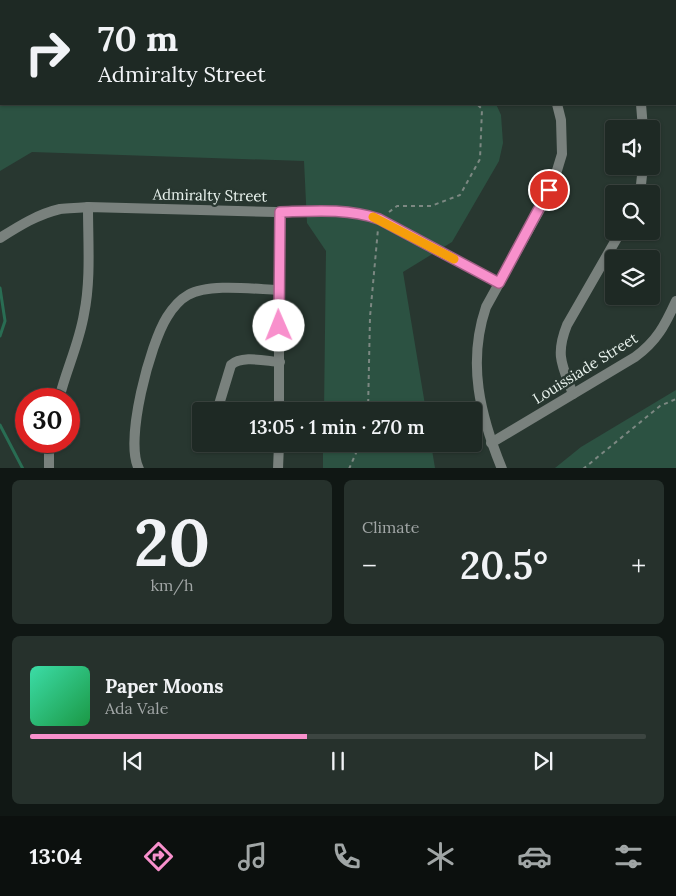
<!DOCTYPE html>
<html lang="en">
<head>
<meta charset="utf-8">
<style>
  body { margin:0; font-family:Lora,serif; background:#26312c; color:#f1f3f6; height:100vh; display:flex; flex-direction:column; font-size:19px; white-space:nowrap }
  * { box-sizing:border-box; margin:0 }
  p { font-size:16px; color:#a1a6a6 }
  .icon { flex:none; width:28px; height:28px; fill:none; stroke:currentColor; stroke-width:2; stroke-linecap:round; stroke-linejoin:round }
  .map { position:relative; height:468px; overflow:hidden }
  .side { display:flex; flex-direction:column; gap:12px; padding:12px; background:#101714; flex:1 }
  .side>* { flex:none }
  .hud { position:absolute; left:0px; top:0px; width:676px; height:105px; box-shadow:0 1px 4px #0004,0 0 0 1px #3c4541; background:#1e2924; color:#f1f3f6; overflow:hidden }
  .controls { position:absolute; left:605px; top:120px; display:grid; gap:10px }
  .controls a { display:grid; place-items:center; width:55px; height:55px; border-radius:5px; background:#1e2924; box-shadow:0 1px 4px #0004,0 0 0 1px #3c4541; font-size:25px }
  .speed { position:absolute; left:15px; top:388px; display:flex; gap:10px; font-size:25px; font-weight:700; text-align:center }
  .speed>* { display:grid; place-content:center; width:65px; height:65px; border-radius:50%; background:#1e2924; box-shadow:0 1px 4px #0004,0 0 0 1px #3c4541; line-height:1 }
  .speed .limit { border:8px solid #d22; background:#fff; color:#111 }
  .pin { position:absolute; display:grid; place-items:center; width:42px; height:42px; color:#fff; margin:-21px; border:2px solid #fff; border-radius:50%; box-shadow:0 1px 5px #0007 }
  .me { position:absolute; width:55px; margin:-28px; rotate:359deg; stroke-linejoin:round; filter:drop-shadow(0 0 4px #0008) }
  .turn { display:flex; align-items:center; gap:18px; height:105px; padding:0 15px; font-size:22px }
  .turn .icon { width:65px; height:65px; stroke-width:2.5 }
  .turn b { display:block; font-size:35px; line-height:42px }
  .big { font-size:38px; font-weight:600; line-height:1.1 }
  .side .tile { flex:1; display:flex; flex-direction:column; justify-content:center; gap:8px; min-width:0; padding:0 18px; border-radius:8px; background:#26312c }
  .side .dial { align-items:center; gap:0 }
  .dial b { font-size:65px; line-height:1 }
  .song { display:flex; align-items:center; gap:15px }
  .cover { width:60px; height:60px; border-radius:8px; background:linear-gradient(135deg,hsl(160 70% 55%),hsl(140 70% 35%)) }
  .played { height:5px; border-radius:2px; background:linear-gradient(90deg,#f890cc 45%,#3c4541 45%) }
  .keys { display:flex; justify-content:space-around; direction:ltr }
  .heat { display:flex; justify-content:space-between; align-items:center; font-size:28px; direction:ltr }
  .side .tiles { flex:1; display:grid; gap:12px; grid-template-columns:1fr 1fr }
  .tile:last-child { grid-column:span 2 }
  .trip { position:absolute; left:192px; top:402px; width:290px; height:50px; border-radius:5px; background:#1e2924; box-shadow:0 1px 4px #0004,0 0 0 1px #3c4541; font-weight:600; line-height:50px; text-align:center }
  .dock { display:flex; height:80px; justify-content:space-around; align-items:center; background:#0c100e; color:#a1a6a6 }
  .dock .icon { width:35px; height:35px }
  .dock .selected { color:#f890cc }
  .dock b { font-size:22px; color:#f1f3f6 }
  .map>svg:first-child { display:block }
  .grass { fill:#2c5242 }
  .lines { fill:none; stroke-linecap:round; stroke-linejoin:round }
  .stream { stroke:#296d53; stroke-width:3 }
  .path { stroke:#7c8882; stroke-width:2; stroke-dasharray:4 4; stroke-linecap:butt }
  .minor { stroke:#79817d; stroke-width:10 }
  .route-casing { stroke:#a15e85; stroke-width:12 }
  .route { stroke:#f890cc; stroke-width:9 }
  .slow { stroke:#f59e0b; stroke-width:9 }
  .labels { text-anchor:middle; dominant-baseline:central; stroke-width:5; stroke-linejoin:round; paint-order:stroke }
  .street-label { font-size:15px; fill:#e8f2ed; stroke:#283730 }
</style>
</head>
<body>
<div class="map">
<svg width="676" height="469" viewBox="0 0 676 469">
  <rect width="100%" height="100%" fill="#283730"/>
  <g class="grass">
    <polygon points="613,0 676,0 676,23 675,1"/>
    <polygon points="0,10 1,10 1,104 496,104 501,115 503,143 499,161 452,242 403,272 426,411 324,411 326,251 307,223 304,161 32,152 0,171"/>
    <polygon points="676,390 676,468 555,468 581,447"/>
    <polygon points="323,444 431,444 435,468 323,468"/>
  </g>
  <g class="lines">
    <g class="stream">
      <polyline points="0,288 5,321 0,336"/>
      <polyline points="0,425 23,469"/>
    </g>
    <g class="path">
      <polyline points="659,0 662,1"/>
      <polyline points="675,4 676,5"/>
      <polyline points="0,40 1,40"/>
      <polyline points="389,212 397,206 431,206 460,195 480,159 482,109 477,104"/>
      <polyline points="368,411 370,317 378,229"/>
      <polyline points="349,469 360,444"/>
      <polyline points="583,469 660,406 676,399"/>
    </g>
    <g class="minor">
      <polyline points="460,0 463,1"/>
      <polyline points="675,77 676,78"/>
      <polyline points="641,104 643,129"/>
      <polyline points="640,194 643,166"/>
      <path d="M 0,238 C 19,226 38,214 60,209 C 69,208 79,208 88,207 C 151,209 213,210 276,212 C 311,212 345,208 379,219 L 499,283"/>
      <path d="M 573,394 C 562,365 555,355 567,325 L 621,231"/>
      <path d="M 59,399 C 66,370 79,344 84,314 C 91,280 88,243 88,207"/>
      <path d="M 217,411 L 231,365 C 242,355 265,361 280,362"/>
      <polyline points="279,411 279,212"/>
      <path d="M 491,443 L 635,357 C 657,341 665,325 676,301"/>
      <polyline points="255,444 279,448"/>
      <polyline points="49,469 49,441"/>
      <path d="M 139,469 C 124,441 150,344 167,317 C 172,309 179,300 188,295 C 208,283 254,289 278,290"/>
      <polyline points="278,469 279,444"/>
      <path d="M 502,469 C 480,415 467,363 486,307 L 544,202 L 555,177 L 562,154 L 561,120 L 557,104"/>
    </g>
  </g>
  <g class="lines">
    <defs>
      <path id="route" d="M 279,326 L 280,212 C 313,211 347,208 379,219 L 499,283 L 549,190"/>
    </defs>
    <use href="#route" class="route-casing"/>
    <use href="#route" class="route"/>
    <polyline class="slow" points="373,217 454,259"/>
  </g>
  <g class="labels">
    <g class="street-label">
      <text transform="translate(210 195) rotate(1)">Admiralty Street</text>
      <text transform="translate(585 368) rotate(-32)">Louissiade Street</text>
    </g>
  </g>
</svg>
<div class="controls">
<a><svg class="icon" aria-label="sound" viewBox="0 0 24 24"><path d="M4 9h4l5-4v14l-5-4H4zM17 9q2 3 0 6"/></svg></a>
<a><svg class="icon" aria-label="search" viewBox="0 0 24 24"><circle cx="10" cy="10" r="6"/><path d="M15 15l6 6"/></svg></a>
<a><svg class="icon" aria-label="layers" viewBox="0 0 24 24"><path d="M12 4l9 5-9 5-9-5zM3 14l9 5 9-5"/></svg></a>
</div>
<div class="speed"><div class="limit">30</div></div>
<div class="pin" style="left:549px;top:190px;background:#d93025"><svg class="icon" aria-label="arrive" viewBox="0 0 24 24"><path d="M6 21V4h12l-3 4 3 4H6"/></svg></div>
<svg class="me" style="left:279px;top:326px" viewBox="-20 -20 40 40"><circle r="19" fill="#fff"/><path d="M0-13L10 11 0 6-10 11z" fill="#f890cc"/></svg>
<div class="trip">13:05 · 1 min · 270 m</div>
<div class="hud">
<div class="turn"><svg class="icon" aria-label="right" viewBox="0 0 24 24"><path d="M7 20v-9h11M14 6l5 5-5 5"/></svg><div><b>70 m</b>Admiralty Street</div></div>
</div>
</div>
<section class="side">
<div class="tiles">
<div class="tile dial"><b>20</b><p>km/h</p></div>
<div class="tile"><p>Climate</p>
<div class="heat"><a>−</a><b class="big">20.5°</b><a>+</a></div>
</div>
<div class="tile">
<div class="song"><i class="cover"></i><div><b>Paper Moons</b><p>Ada Vale</p></div></div>
<div class="played"></div>
<div class="keys"><svg class="icon" aria-label="previous" viewBox="0 0 24 24"><path d="M18 5L8 12l10 7zM5 5v14"/></svg><svg class="icon" aria-label="pause" viewBox="0 0 24 24"><path d="M8 5v14M16 5v14"/></svg><svg class="icon" aria-label="next" viewBox="0 0 24 24"><path d="M6 5l10 7-10 7zM19 5v14"/></svg></div>
</div>
</div>
</section>
<nav class="dock">
<b>13:04</b>
<svg class="icon selected" aria-label="directions" viewBox="0 0 24 24"><path d="M12 3l9 9-9 9-9-9zM9 14v-3h6M13 9l2 2-2 2"/></svg>
<svg class="icon" aria-label="music" viewBox="0 0 24 24"><path d="M9 18V5l10-2v13"/><circle cx="6" cy="18" r="3"/><circle cx="16" cy="16" r="3"/></svg>
<svg class="icon" aria-label="phone" viewBox="0 0 24 24"><path d="M5 4h4l2 5-3 2q2 4 5 5l2-3 5 2v4C11 20 4 13 5 4z"/></svg>
<svg class="icon" aria-label="climate" viewBox="0 0 24 24"><path d="M12 3v18M4 7l16 10M4 17L20 7"/></svg>
<svg class="icon" aria-label="car" viewBox="0 0 24 24"><path d="M5 17H2v-5l4-1 3-4h7l3 4 3 1v5h-3M9 17h6M6 11h13"/><circle cx="7" cy="17" r="2"/><circle cx="17" cy="17" r="2"/></svg>
<svg class="icon" aria-label="filters" viewBox="0 0 24 24"><path d="M4 7h16M4 17h16"/><circle cx="9" cy="7" r="2"/><circle cx="15" cy="17" r="2"/></svg>
</nav>
</body>
</html>
